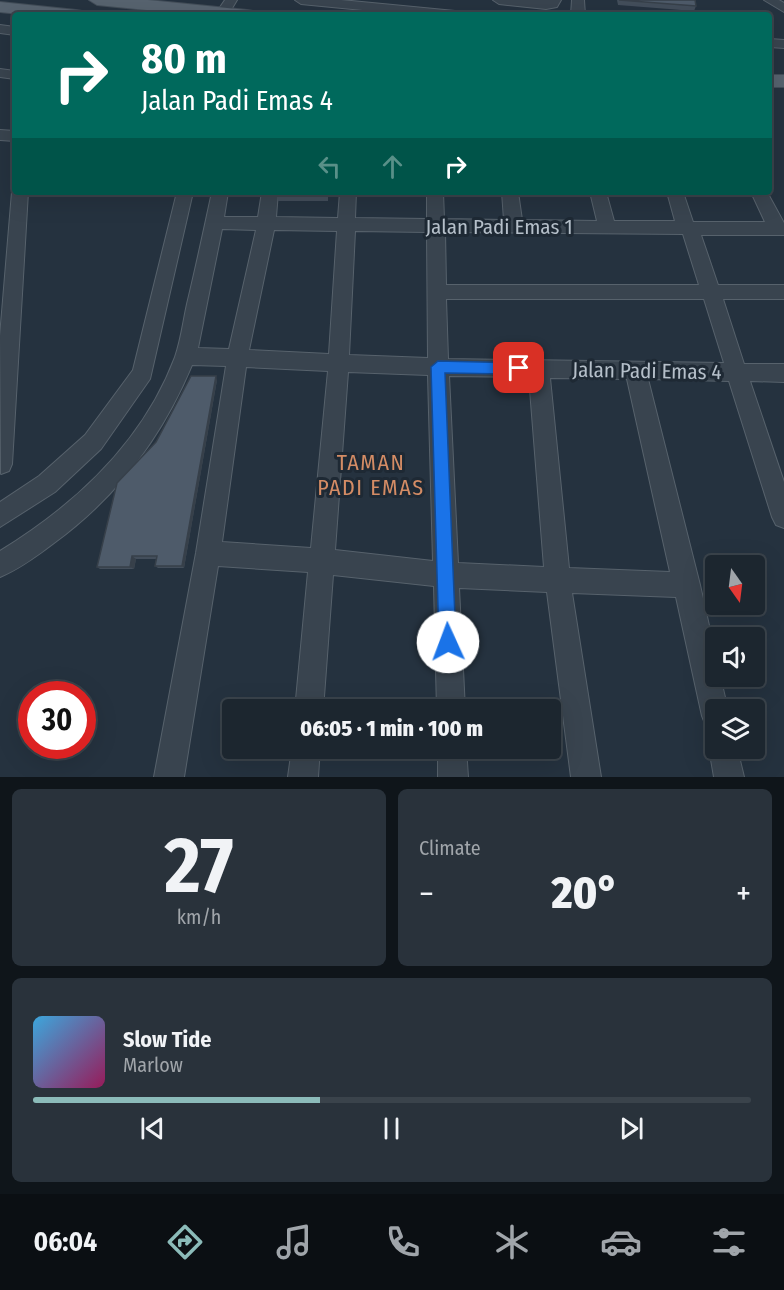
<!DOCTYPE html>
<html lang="en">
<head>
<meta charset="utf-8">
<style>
  body { margin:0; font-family:"Fira Sans Condensed",sans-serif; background:#29323b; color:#f1f3f6; height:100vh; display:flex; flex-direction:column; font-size:22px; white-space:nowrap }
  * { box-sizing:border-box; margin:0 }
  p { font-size:20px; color:#a0a5aa }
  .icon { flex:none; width:33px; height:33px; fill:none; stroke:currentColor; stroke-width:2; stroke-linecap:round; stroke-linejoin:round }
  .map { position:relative; height:777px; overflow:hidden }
  .panel { display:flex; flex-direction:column; gap:12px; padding:12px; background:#0f151a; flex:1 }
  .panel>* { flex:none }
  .hud { position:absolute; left:12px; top:12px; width:760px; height:183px; border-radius:6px; box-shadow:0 6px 24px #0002,0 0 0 2px #3a434b; background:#00695c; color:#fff; overflow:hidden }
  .needle { width:39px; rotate:166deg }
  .buttons { position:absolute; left:705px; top:555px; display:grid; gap:12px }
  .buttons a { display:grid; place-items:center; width:60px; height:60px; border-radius:6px; background:#1c262f; box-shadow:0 6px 24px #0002,0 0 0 2px #3a434b; font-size:30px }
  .speed { position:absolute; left:18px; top:681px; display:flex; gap:12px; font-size:30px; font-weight:700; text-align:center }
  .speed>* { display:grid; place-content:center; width:78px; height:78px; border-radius:50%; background:#1c262f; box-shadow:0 6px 24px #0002,0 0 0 2px #3a434b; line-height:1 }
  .speed .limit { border:9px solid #d22; background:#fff; color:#111 }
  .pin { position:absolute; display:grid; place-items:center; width:51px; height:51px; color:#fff; margin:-26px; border-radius:12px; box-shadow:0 3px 9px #0006 }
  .me { position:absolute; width:66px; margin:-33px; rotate:358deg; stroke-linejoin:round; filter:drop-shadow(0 0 4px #0008) }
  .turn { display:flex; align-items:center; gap:21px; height:126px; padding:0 30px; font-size:27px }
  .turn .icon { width:78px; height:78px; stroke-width:2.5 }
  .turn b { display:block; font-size:42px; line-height:51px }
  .lanes { display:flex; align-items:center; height:57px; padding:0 30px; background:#0003; justify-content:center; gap:30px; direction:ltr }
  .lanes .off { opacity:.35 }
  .big { font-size:45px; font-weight:800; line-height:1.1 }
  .panel .card { flex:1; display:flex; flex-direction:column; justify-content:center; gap:9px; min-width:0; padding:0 21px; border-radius:9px; background:#29323b }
  .panel .dial { align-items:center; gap:0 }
  .dial b { font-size:78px; line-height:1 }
  .song { display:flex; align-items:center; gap:18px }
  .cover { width:72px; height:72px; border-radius:9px; background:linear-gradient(135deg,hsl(200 70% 55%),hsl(330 70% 35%)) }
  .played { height:6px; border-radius:3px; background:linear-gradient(90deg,#8bbbb9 40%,#3a434b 40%) }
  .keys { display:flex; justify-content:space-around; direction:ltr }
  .heat { display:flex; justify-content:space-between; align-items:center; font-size:33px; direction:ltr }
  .panel .tiles { flex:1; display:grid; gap:12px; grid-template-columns:1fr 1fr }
  .card:last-child { grid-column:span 2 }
  .trip { position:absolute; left:222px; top:699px; width:339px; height:60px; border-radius:6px; background:#1c262f; box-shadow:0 6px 24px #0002,0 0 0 2px #3a434b; font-weight:800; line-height:60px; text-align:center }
  .menu { display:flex; height:96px; justify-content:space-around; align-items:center; background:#0b0f13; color:#a0a5aa }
  .menu .icon { width:42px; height:42px }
  .menu .on { color:#8bbbb9 }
  .menu b { font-size:27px; color:#f1f3f6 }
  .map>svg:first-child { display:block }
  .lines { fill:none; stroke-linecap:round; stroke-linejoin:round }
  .minor-casing { stroke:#57626c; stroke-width:2 }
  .major-casing { stroke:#424d58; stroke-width:2 }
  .minor { fill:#39444f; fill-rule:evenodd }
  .major { fill:#57636f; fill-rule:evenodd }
  .wall { fill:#434e5b }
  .shaded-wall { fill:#37404a }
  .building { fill:#4e5b6a; stroke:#37404a; stroke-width:1.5 }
  .route { fill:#1a73e8; stroke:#114b97; stroke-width:1.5 }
  .labels { text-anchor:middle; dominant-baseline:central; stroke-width:6; stroke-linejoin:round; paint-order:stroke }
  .street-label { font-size:21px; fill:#b5bfc9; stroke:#1e2934 }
  .neighbourhood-label { font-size:22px; letter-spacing:1.5px; fill:#d48c65; stroke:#1e2934 }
</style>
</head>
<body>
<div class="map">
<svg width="784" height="777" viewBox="0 0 784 777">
  <rect width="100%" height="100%" fill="#25323f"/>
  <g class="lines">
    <defs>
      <g id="minor">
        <polygon points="225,0 237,0 228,15 218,15 216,13"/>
        <polygon points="295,0 341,0 455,11 462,15 414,15 301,4"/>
        <polygon points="493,0 561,0 557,7 546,9 499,4"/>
        <polygon points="572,0 584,0 585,15 571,15"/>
        <polygon points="764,0 779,0 784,3 784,12"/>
        <polygon points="0,25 15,27 15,35 0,33"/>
        <polygon points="770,39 784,40 784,48 770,47"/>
        <polygon points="0,69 15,71 15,79 0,77"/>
        <polygon points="0,130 15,131 15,141 0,140"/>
        <polygon points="15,188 15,192 28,192 12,464 9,471 1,474 0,336 12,192"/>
        <polygon points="177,192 193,192 150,379 101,449 55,492 0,527 0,502 39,476 85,435 133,370"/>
        <path d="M 212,192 L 228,192 L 224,217 L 258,217 L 262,192 L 278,192 L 276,217 L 338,218 L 340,192 L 356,192 L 355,218 L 427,219 L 427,192 L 443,192 L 444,219 L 504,220 L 502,192 L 518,192 L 522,220 L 597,221 L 590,192 L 606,192 L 614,221 L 675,221 L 667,192 L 683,192 L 693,222 L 765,222 L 751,192 L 767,192 L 784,223 L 784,235 L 701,235 L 718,285 L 784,285 L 784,299 L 723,299 L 744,364 L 784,364 L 784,382 L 750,381 L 784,482 L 784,528 L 776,525 L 772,517 L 729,381 L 648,379 L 700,585 L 716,657 L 716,676 L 720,676 L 728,710 L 716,710 L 716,730 L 706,726 L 702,716 L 676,597 L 572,593 L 601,777 L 571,777 L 547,592 L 459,588 L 465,710 L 437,710 L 434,586 L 333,575 L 323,710 L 295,710 L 308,572 L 218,566 L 184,777 L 154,777 L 196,553 L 226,366 L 192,365 C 162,437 117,497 54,543 C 37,556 19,569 0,577 L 0,551 C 75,505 143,442 175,357 C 181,340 183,322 187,304 C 196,267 204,229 212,192 ZM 222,229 L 256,230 L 229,349 L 198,348 ZM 274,230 L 337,231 L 329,354 L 249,350 ZM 355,231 L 427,232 L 428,358 L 349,355 ZM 445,232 L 683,234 L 699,285 L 446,285 ZM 446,299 L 704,299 L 724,363 L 448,359 ZM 246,367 L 328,371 L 311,548 L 222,542 ZM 348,372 L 428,375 L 433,561 L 335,550 ZM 449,376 L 529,377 L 544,567 L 458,563 ZM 550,378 L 627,379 L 670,572 L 569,568 Z"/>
        <polygon points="716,737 716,748 737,748 744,777 714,777 709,748"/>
        <polygon points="292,748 320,748 318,777 288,777"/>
        <polygon points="438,748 466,748 468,777 438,777"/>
      </g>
      <g id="major">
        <polygon points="89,0 148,0 247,10 253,11 256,15 196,15 97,5"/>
        <polygon points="0,2 76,10 82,11 85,15 28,15 0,12"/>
        <rect x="770" y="75" width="14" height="12"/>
      </g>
    </defs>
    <use href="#minor" class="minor-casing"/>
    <use href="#major" class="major-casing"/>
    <use href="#minor" class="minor"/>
    <use href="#major" class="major"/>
  </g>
  <g class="wall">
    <polygon points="617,0 695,0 696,6 694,11 618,5"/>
    <polygon points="277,192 328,192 328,201 278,201"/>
    <polygon points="217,380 184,568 158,568 155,566 156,559 136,559 134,569 100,569 97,567"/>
  </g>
  <g class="shaded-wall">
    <polygon points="216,376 217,380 184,568 182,566"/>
    <polygon points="132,556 136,559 134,569 130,567"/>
  </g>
  <g class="building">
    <polygon points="619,0 695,0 696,6"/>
    <polygon points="191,376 216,376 182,566 155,566 157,556 132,556 130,567 97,567 117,483 156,442"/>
  </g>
  <polygon class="route" points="438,361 519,363 526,368 519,374 445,373 456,642 454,648 448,651 442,648 439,642 431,367"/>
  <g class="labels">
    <g class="street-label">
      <text x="499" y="227">Jalan Padi Emas 1</text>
      <text transform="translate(647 371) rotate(1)">Jalan Padi Emas 4</text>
    </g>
    <g class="neighbourhood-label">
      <text x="371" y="462">TAMAN<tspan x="371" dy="25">PADI EMAS</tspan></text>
    </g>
  </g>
</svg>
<div class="buttons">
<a><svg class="needle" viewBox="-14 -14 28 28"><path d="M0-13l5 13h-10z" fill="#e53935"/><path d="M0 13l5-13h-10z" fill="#a0a5aa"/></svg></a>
<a><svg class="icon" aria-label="sound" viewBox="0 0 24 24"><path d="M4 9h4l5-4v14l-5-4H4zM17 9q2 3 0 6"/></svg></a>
<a><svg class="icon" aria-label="layers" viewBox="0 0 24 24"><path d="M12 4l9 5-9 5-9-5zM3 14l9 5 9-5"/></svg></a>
</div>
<div class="speed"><div class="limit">30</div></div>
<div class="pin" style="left:519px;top:368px;background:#d93025"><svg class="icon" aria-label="arrive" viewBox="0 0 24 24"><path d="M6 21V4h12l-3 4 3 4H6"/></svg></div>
<svg class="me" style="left:448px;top:642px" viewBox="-20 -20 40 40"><circle r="19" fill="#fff"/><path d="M0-13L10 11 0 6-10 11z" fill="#1a73e8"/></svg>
<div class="trip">06:05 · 1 min · 100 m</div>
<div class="hud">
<div class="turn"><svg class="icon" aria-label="right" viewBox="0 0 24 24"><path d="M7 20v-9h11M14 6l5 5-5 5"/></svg><div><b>80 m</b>Jalan Padi Emas 4</div></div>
<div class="lanes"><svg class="icon off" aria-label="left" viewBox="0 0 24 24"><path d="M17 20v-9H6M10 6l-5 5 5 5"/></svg><svg class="icon off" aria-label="ahead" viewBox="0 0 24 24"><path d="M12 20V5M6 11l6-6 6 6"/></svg><svg class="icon" aria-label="right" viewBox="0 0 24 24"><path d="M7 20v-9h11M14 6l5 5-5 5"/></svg></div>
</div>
</div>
<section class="panel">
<div class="tiles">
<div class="card dial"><b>27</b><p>km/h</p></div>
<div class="card"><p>Climate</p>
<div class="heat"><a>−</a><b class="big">20°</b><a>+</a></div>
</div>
<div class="card">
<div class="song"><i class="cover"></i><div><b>Slow Tide</b><p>Marlow</p></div></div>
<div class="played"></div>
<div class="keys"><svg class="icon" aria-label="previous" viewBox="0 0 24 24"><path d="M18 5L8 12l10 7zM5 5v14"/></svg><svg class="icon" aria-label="pause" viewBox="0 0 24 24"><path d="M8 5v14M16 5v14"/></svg><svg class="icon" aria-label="next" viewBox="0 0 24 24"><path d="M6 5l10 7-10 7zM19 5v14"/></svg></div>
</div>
</div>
</section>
<nav class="menu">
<b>06:04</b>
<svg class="icon on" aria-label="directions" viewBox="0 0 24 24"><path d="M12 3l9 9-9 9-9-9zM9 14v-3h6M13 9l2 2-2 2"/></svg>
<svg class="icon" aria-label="music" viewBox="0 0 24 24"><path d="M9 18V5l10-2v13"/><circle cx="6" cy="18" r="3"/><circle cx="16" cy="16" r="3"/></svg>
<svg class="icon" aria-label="phone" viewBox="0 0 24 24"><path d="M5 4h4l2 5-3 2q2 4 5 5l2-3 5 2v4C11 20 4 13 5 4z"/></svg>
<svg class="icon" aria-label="climate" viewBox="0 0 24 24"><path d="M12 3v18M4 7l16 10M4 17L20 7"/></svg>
<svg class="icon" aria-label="car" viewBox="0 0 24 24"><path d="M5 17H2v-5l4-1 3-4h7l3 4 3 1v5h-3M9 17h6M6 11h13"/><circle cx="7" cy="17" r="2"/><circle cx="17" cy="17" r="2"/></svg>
<svg class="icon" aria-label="filters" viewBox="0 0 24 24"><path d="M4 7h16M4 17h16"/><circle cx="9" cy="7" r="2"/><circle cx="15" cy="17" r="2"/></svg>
</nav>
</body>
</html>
